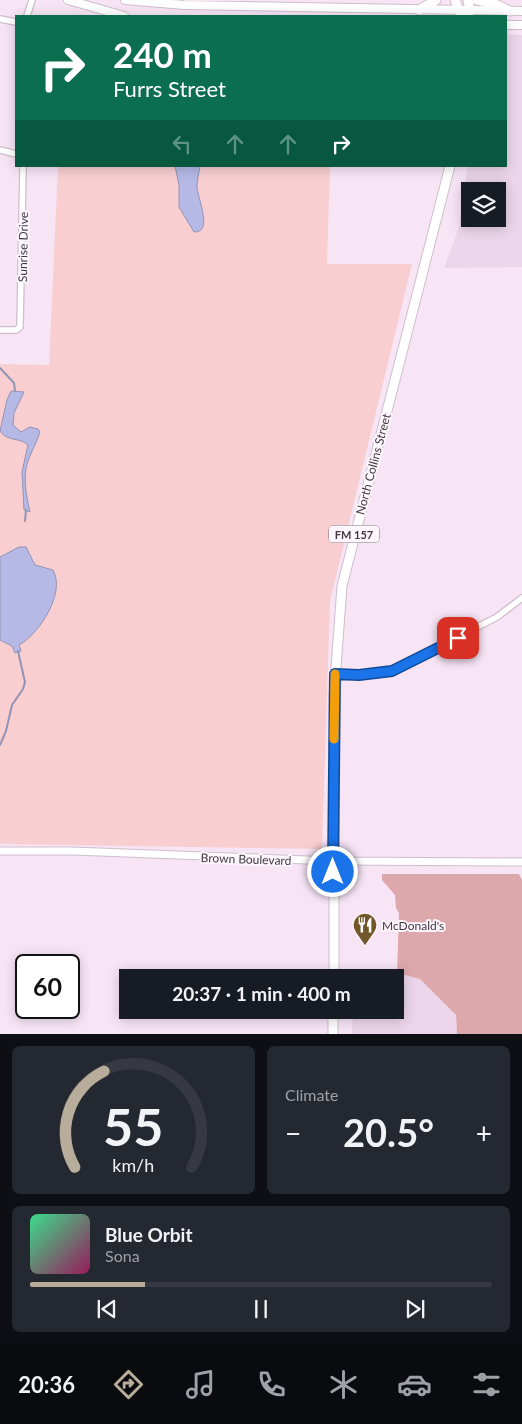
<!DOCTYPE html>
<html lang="en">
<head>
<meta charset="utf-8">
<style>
  body { margin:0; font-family:Lato,sans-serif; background:#242831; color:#f1f3f6; height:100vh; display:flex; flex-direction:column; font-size:19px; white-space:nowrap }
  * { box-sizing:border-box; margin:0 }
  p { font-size:16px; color:#9ea1a6 }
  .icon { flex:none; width:28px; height:28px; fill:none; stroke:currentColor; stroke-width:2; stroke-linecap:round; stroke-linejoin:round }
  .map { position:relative; height:1034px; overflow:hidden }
  .panel { display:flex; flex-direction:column; gap:12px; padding:12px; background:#0d0f14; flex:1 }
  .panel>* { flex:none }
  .banner { position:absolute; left:15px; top:15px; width:492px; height:152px; border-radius:0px; box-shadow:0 2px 12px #0003; background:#0b6e4f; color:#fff; overflow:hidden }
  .controls { position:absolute; left:461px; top:182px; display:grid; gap:10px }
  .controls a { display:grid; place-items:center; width:45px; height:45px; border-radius:0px; background:#171b24; box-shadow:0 2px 12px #0003; font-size:25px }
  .speed { position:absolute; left:15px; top:954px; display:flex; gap:10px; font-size:25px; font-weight:700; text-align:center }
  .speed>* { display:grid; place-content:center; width:65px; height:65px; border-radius:50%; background:#171b24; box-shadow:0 2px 12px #0003; line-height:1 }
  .speed .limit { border:2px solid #111; border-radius:8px; background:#fff; color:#111 }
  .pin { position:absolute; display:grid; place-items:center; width:42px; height:42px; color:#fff; margin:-21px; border-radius:10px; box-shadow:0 2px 8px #0006 }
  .me { position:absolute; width:55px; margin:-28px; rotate:0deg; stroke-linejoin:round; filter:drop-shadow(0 0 4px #0008) }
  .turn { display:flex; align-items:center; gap:18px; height:105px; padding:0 15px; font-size:22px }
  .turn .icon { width:65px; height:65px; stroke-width:2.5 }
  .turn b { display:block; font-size:35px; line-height:42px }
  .lanes { display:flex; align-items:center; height:48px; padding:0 15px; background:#0003; justify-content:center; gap:25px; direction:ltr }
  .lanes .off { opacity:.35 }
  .big { font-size:38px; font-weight:700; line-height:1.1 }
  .panel .tile { flex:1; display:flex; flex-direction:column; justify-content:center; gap:8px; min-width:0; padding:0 18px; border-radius:8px; background:#242831 }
  .panel .dial { align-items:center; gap:0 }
  .dial svg { height:130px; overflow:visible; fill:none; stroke:#363941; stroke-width:7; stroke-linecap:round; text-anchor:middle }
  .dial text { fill:#f1f3f6; stroke:none }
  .song { display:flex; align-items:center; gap:15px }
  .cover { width:60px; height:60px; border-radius:8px; background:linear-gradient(135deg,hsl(150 70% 55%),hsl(330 70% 35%)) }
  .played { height:5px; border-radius:2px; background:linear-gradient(90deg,#b7ad9a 25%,#363941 25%) }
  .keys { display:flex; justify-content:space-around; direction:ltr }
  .heat { display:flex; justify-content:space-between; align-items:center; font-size:28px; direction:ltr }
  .panel .tiles { flex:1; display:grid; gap:12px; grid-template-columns:1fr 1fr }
  .tile:last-child { grid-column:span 2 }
  .trip { position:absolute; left:119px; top:969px; width:285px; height:50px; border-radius:0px; background:#171b24; box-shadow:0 2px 12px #0003; font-weight:700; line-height:50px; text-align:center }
  .tabs { display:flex; height:80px; justify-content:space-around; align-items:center; background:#090b0e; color:#9ea1a6 }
  .tabs .icon { width:35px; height:35px }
  .tabs .on { color:#b7ad9a }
  .tabs b { font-size:22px; color:#f1f3f6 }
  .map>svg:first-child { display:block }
  .built { fill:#ecd5ea; fill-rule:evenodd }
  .green { fill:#f8ced1 }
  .forest { fill:#dda8ac }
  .water { fill:#b6b9e6; stroke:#9393b4 }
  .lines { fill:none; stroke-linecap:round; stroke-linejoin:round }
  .stream { stroke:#9393b4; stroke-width:2 }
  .minor-casing { stroke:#cfbece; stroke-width:8 }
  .tertiary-casing { stroke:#cfbece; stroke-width:9 }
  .secondary-casing { stroke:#cfbece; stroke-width:10 }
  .primary-casing { stroke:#cfbece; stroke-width:11 }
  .minor { stroke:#fff; stroke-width:5.5 }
  .tertiary { stroke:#fff; stroke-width:7 }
  .secondary { stroke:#fff; stroke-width:8 }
  .primary { stroke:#fff; stroke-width:9 }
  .route-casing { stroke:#114b97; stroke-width:12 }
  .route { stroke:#1a73e8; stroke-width:9 }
  .slow { stroke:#f59e0b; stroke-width:9 }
  .labels { text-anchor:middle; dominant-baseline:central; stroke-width:4; stroke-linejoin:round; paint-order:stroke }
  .shield { fill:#fdf6fd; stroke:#797279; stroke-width:1 }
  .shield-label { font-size:11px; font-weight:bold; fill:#413a41 }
  .street-label { font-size:12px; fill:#413a41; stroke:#fdf6fd }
  .poi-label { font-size:12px; fill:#413a41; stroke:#fdf6fd; text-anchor:start }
</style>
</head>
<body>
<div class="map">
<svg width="522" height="1034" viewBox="0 0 522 1034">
  <rect width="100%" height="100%" fill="#f7e5f6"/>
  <g class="built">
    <path d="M 506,34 L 522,35 L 522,267 L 444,268 L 459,227 L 468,166 L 506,166 ZM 498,191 L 498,219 L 470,219 L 470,191 Z"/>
    <polygon points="353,973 397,973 420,979 456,1015 457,1034 352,1034 353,1010 395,1010 395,978 353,977"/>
  </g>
  <polygon class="green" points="58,166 330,166 327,264 412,264 330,601 322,849 0,844 0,364 49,365"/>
  <polygon class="forest" points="382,874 519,874 522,880 522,1034 457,1034 456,1015 420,979 397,973 399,913 396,908 395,895 382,880"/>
  <g class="water">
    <path d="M 175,166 L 200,166 C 199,173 197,180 197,186 C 197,197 214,233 194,232 L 179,207 L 179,185 Z"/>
    <path d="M 11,391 L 24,392 L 14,413 L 13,425 L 21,432 L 30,427 L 38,429 L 40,432 C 37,441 33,449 29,458 C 22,475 26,494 30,512 L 24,510 L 22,472 L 28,445 C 20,437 7,442 0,431 L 7,400 Z"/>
    <path d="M 19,547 L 26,547 L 35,565 L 53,570 C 66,593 39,634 19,645 L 21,651 L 15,653 L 12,646 L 0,640 L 0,557 Z"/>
  </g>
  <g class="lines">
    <g class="stream">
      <polyline points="0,368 14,383 15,391"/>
      <polyline points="25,521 26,510"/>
      <polyline points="0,745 6,731 12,705 23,689 25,682 18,651"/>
    </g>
    <defs>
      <g id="minor">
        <polyline points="27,16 32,0"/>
        <polyline points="0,19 16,22"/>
        <polyline points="0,150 16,154"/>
        <polyline points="0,330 16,330 20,327 23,166"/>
        <polyline points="335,674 359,675 392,671 497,617 522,598"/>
      </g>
      <polyline id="tertiary" points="0,851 73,851 333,861 522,862"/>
      <g id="secondary">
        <polyline points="68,0 124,16"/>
        <polyline points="125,0 184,5 522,11"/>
        <polyline points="506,25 522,25"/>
      </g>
      <g id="primary">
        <polyline points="455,0 461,16"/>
        <polyline points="468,0 470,10 468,16"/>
        <polyline points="477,0 495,4 510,11"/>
        <polyline points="419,10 436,0"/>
        <polyline points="506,25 507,25"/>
        <polyline points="334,978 334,695 342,586 450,166"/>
        <polyline points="333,1034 333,1010"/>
      </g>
    </defs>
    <use href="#minor" class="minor-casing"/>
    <use href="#tertiary" class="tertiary-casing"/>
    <use href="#secondary" class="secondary-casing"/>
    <use href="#primary" class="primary-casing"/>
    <use href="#minor" class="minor"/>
    <use href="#tertiary" class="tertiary"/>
    <use href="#secondary" class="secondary"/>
    <use href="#primary" class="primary"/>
  </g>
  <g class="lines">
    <defs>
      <polyline id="route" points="333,872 335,674 359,675 392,671 458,638"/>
    </defs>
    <use href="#route" class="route-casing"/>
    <use href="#route" class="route"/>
    <polyline class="slow" points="334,739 335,674"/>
  </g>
  <defs>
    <symbol id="restaurant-pin" viewBox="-11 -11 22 30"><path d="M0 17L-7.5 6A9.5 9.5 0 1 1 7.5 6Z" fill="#715729" stroke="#fdf6fd"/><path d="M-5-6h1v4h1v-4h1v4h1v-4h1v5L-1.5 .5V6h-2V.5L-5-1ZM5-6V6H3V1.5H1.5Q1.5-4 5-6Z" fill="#fff"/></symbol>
  </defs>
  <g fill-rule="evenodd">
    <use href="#restaurant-pin" x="351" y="911" width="28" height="38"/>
  </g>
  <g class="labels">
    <rect class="shield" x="329" y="525.5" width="50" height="17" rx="4"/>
    <g class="shield-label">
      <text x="354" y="534">FM 157</text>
    </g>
    <g class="street-label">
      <text transform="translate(23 247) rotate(-89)">Sunrise Drive</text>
      <text transform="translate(373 464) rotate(-75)">North Collins Street</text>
      <text transform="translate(246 859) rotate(2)">Brown Boulevard</text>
    </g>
    <g class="poi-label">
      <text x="382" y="925">McDonald's</text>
    </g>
  </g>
</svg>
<div class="controls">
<a><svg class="icon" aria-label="layers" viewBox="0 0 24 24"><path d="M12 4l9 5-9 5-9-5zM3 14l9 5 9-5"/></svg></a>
</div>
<div class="speed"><div class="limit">60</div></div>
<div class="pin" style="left:458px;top:638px;background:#d93025"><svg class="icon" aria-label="arrive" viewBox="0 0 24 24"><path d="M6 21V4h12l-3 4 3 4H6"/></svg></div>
<svg class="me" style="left:333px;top:872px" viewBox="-20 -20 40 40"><circle r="17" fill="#1a73e8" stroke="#fff" stroke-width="3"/><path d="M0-11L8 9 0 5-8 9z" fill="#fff"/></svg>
<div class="trip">20:37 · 1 min · 400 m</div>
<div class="banner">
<div class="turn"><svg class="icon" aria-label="right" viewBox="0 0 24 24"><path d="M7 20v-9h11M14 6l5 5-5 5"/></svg><div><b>240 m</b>Furrs Street</div></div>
<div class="lanes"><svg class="icon off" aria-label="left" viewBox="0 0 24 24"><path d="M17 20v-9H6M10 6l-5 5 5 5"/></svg><svg class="icon off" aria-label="ahead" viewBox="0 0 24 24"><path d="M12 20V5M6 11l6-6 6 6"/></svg><svg class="icon off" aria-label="ahead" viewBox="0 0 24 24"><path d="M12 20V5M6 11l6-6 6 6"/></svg><svg class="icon" aria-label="right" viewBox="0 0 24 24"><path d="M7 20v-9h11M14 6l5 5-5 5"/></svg></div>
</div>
</div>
<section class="panel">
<div class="tiles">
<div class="tile dial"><svg viewBox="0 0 100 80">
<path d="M14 69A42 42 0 1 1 86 69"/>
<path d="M14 69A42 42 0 0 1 32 10" stroke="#b7ad9a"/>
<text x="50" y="56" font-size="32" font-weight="700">55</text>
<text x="50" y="72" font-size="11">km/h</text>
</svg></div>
<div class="tile"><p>Climate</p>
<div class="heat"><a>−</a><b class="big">20.5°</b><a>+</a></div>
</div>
<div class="tile">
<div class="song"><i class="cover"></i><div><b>Blue Orbit</b><p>Sona</p></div></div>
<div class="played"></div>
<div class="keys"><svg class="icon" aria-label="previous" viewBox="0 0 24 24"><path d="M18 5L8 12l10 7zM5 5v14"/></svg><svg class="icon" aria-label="pause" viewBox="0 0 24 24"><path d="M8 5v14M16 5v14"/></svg><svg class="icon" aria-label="next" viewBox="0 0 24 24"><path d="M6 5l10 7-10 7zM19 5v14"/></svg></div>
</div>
</div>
</section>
<nav class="tabs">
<b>20:36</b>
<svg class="icon on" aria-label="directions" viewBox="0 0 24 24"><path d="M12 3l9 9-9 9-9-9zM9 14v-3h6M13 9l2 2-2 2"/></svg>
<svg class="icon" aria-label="music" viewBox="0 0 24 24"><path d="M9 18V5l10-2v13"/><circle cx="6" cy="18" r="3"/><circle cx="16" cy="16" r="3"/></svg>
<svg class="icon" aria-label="phone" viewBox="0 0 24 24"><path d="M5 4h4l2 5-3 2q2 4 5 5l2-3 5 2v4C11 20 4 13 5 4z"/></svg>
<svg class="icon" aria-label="climate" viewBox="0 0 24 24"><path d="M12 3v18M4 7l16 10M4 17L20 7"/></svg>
<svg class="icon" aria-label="car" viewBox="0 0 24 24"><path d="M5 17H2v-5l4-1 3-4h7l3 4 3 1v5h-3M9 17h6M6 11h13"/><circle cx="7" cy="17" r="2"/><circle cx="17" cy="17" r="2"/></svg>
<svg class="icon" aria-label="filters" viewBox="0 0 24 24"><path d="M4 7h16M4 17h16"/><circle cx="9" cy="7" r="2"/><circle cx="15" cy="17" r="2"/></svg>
</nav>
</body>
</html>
